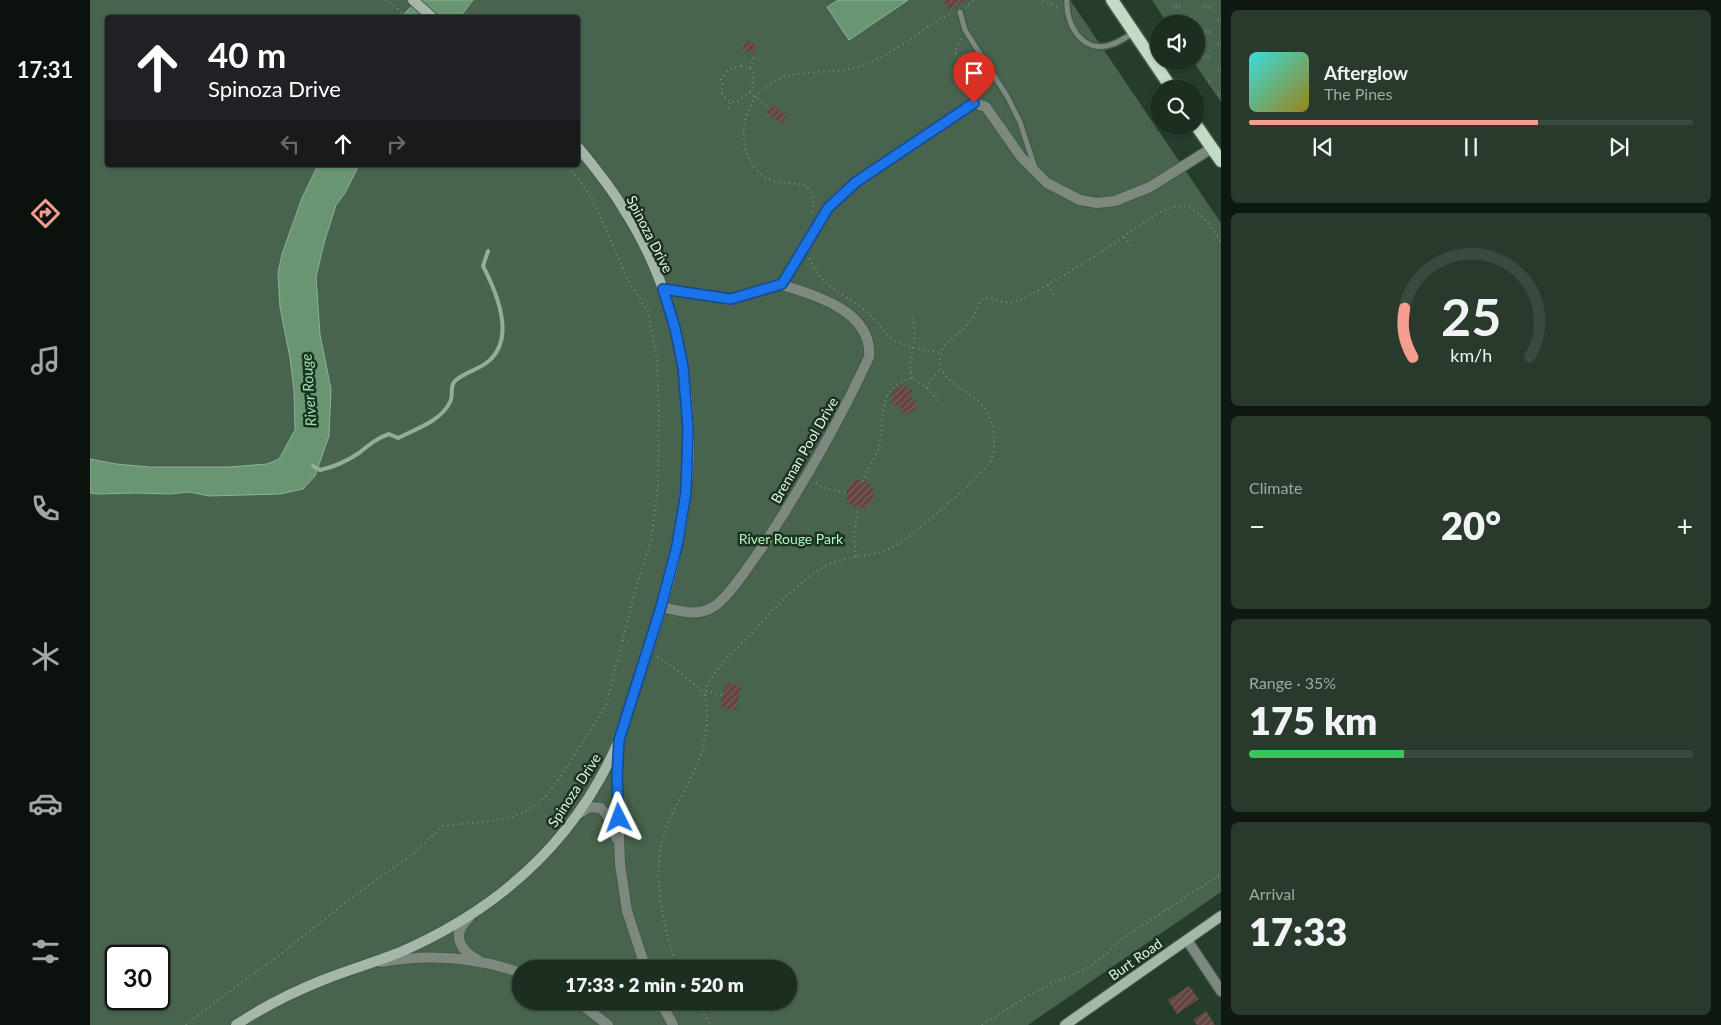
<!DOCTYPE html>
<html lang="en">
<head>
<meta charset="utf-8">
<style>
  body { margin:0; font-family:Lato,sans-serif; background:#293a2d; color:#f1f3f6; height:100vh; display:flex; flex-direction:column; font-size:19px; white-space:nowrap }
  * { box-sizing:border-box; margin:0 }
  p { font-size:16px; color:#a0a8a5 }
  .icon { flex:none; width:28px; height:28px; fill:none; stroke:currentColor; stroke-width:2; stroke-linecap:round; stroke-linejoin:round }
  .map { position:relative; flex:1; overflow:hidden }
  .sheet { display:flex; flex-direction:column; gap:10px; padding:10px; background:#0f1912; width:500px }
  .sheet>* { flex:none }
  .top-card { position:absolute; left:15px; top:15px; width:475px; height:152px; border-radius:5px; box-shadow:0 1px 4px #0004,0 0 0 1px #3a4a3e; background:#202124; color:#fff; overflow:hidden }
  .buttons { position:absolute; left:1060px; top:15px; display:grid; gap:10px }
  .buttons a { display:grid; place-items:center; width:55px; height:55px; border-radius:50%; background:#1c2e20; box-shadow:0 1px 4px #0004,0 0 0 1px #3a4a3e; font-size:25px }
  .speed { position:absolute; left:15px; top:945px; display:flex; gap:10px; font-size:25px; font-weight:700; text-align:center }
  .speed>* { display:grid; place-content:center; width:65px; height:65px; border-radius:50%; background:#1c2e20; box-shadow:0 1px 4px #0004,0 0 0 1px #3a4a3e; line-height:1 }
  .speed .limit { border:2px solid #111; border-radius:8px; background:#fff; color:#111 }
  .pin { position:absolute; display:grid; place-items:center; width:42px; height:42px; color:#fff; margin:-51px -21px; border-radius:50% 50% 50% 0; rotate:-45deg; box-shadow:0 0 5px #0007 }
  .pin .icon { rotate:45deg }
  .me { position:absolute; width:55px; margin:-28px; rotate:357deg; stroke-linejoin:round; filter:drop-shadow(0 0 4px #0008) }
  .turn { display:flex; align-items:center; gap:18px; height:105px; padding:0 20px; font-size:22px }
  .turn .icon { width:65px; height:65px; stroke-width:2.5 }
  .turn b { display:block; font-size:35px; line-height:42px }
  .lanes { display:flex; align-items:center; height:48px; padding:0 20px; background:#0003; justify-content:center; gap:25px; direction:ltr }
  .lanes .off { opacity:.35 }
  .big { font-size:38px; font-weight:800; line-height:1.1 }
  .sheet .widget { flex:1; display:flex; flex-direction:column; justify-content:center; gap:8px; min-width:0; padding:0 18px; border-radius:8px; background:#293a2d }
  .sheet .dial { align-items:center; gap:0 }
  .dial svg { height:130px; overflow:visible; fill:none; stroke:#3a4a3e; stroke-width:7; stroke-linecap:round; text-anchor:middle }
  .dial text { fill:#f1f3f6; stroke:none }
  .song { display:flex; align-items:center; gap:15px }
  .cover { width:60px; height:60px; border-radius:8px; background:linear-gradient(135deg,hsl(180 70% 55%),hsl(50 70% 35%)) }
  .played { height:5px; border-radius:2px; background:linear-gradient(90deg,#f59d8e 65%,#3a4a3e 65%) }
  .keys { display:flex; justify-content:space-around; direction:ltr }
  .heat { display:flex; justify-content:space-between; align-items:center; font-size:28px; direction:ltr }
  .charge { height:8px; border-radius:4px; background:linear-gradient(90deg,#34c759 35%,#3a4a3e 0) }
  .trip { position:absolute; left:422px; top:960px; width:285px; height:50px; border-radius:25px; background:#1c2e20; box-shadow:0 1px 4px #0004,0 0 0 1px #3a4a3e; font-weight:800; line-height:50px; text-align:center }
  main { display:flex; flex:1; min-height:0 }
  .tab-bar { display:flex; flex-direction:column; width:90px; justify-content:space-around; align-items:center; background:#0b120d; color:#a0a8a5 }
  .tab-bar .icon { width:35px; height:35px }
  .tab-bar .selected { color:#f59d8e }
  .tab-bar b { font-size:22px; color:#f1f3f6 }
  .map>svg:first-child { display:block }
  .grass { fill:url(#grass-tufts) }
  .park { fill:#48634e; fill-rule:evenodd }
  .water { fill:#699573; stroke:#8eb196 }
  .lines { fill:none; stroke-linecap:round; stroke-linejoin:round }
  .stream { stroke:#8eb196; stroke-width:4 }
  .building { fill:url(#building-hatch) }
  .lane-casing { stroke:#445a49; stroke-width:8 }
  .street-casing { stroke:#445a49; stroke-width:12 }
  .secondary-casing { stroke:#445a49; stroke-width:12 }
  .primary-casing { stroke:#445a49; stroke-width:15 }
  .path { stroke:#7a8d7e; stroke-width:2; stroke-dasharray:1 4; stroke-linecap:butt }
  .lane { stroke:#7d887f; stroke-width:5 }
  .street { stroke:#7d887f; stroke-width:10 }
  .secondary { stroke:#a4b7a8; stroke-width:10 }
  .primary { stroke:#c3dac7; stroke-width:12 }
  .route-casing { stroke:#114b97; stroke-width:12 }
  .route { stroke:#1a73e8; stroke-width:9 }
  .labels { text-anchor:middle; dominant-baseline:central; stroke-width:5; stroke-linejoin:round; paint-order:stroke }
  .street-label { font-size:14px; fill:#e4f2e7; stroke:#1c3221 }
  .park-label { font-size:14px; fill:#b1f6c1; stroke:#1c3221 }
  .water-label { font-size:15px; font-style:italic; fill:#9ce0ab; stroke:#1c3221 }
</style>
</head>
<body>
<main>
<nav class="tab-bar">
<b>17:31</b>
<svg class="icon selected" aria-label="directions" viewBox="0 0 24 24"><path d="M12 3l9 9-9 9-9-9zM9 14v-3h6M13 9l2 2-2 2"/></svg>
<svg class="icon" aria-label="music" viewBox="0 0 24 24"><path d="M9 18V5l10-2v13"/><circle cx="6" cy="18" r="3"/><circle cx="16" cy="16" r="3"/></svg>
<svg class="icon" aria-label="phone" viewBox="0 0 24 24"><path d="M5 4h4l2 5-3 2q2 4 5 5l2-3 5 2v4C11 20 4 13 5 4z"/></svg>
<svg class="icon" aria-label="climate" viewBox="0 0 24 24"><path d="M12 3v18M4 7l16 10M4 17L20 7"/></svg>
<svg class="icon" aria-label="car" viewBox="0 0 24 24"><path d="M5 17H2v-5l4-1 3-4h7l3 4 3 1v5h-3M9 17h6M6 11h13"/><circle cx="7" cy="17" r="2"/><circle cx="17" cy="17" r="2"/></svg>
<svg class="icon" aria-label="filters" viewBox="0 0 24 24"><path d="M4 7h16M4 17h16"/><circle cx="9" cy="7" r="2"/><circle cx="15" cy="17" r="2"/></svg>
</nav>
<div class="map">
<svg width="1131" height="1025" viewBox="0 0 1131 1025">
  <defs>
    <pattern id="grass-tufts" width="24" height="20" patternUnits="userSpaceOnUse" patternTransform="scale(1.25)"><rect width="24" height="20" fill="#48634e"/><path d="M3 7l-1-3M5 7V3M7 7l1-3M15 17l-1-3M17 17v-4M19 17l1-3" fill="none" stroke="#627a68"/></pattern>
    <pattern id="building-hatch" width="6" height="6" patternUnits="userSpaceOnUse" patternTransform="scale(1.25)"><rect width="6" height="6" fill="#62453f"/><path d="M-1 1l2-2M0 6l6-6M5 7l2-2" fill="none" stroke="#78605b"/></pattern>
  </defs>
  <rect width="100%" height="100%" fill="#263d2b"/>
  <polygon class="grass" points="1062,0 1131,0 1131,102 1103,61 1106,61 1106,24 1078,24"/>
  <path class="park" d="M 0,0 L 980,0 L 1131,223 L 1131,892 L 938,1025 L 0,1025 ZM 18,18 L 488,18 L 488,165 L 18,165 ZM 26,956 L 69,956 L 69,999 L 26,999 ZM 431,969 L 699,969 L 699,1001 L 431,1001 Z"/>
  <g class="water">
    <polygon points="328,0 383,0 370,17 310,18"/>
    <polygon points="748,0 818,0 759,40 737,7"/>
    <polygon points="228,165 269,165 255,193 246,205 234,243 226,277 230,335 241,389 239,436 225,476 213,489 190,494 119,496 99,492 80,494 45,493 7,494 0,493 0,459 26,464 60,467 139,467 177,464 189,459 205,430 204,391 200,358 190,307 188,273 192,254 212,198"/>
  </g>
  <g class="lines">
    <path class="stream" d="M 223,466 L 230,470 C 244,467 257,461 269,453 C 279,445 287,438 299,434 L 308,438 C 326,429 351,421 360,402 C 364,395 359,387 365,381 C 376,371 392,369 401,359 C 425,335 406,291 393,266 L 398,251"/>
  </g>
  <g class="building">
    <polygon points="853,0 876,0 860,10"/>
    <polygon points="656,40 667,45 663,54 652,49"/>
    <polygon points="682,104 697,116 691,124 676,112"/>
    <polygon points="813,384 817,389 820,387 823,392 820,394 827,404 824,405 827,409 818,415 815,411 813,413 807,404 804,406 801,401 803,399 800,394"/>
    <circle cx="770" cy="494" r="14"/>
    <polygon points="635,683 651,686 646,710 630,707"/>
    <polygon points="1099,986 1109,999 1087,1014 1078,1000"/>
    <polygon points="1116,1011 1125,1025 1107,1025 1103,1020"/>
  </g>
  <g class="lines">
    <defs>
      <g id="lane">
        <path d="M 977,0 C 975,25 994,56 1023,44 C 1030,42 1037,36 1044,33"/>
        <polyline points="870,12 875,30 917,96 930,122 945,168"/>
      </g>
      <g id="street">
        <polyline points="573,289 641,299 692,285"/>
        <path d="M 571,607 C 590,611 609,618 626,605 C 642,593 659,565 671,549 C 711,488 748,424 779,357 C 783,312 726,295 692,285 L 738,208 L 751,194 L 766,182 L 884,103 L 896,107 L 931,157 L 957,183 L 990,200 L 1007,203 L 1025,201 L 1060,187 L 1122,148"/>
        <polyline points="529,741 527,779 530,864 537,911 556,969"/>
        <path d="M 488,814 L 500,807 L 511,808 C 520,817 523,826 526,838"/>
        <path d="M 379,918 C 361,934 369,950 388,960"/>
        <polyline points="1097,940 1131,991"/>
        <path d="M 291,962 C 338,954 387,957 431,973"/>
        <polyline points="487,1001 518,1025"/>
        <polyline points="570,1001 583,1025"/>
      </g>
      <g id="secondary">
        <polyline points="323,0 343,18"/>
        <path d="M 146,1025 C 173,1007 203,992 233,980 C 258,970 283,963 308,953 C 408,910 486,841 529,740 C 551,668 580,596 592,522 C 610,415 592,299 533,208 C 520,186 504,167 488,147"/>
        <polyline points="975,1025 1131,916"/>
      </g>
      <g id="primary">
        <polyline points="1022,0 1082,89"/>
        <polyline points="1106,125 1131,161"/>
      </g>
    </defs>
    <use href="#lane" class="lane-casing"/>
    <use href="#street" class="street-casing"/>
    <use href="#secondary" class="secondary-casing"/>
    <use href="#primary" class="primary-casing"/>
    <g class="path">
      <polyline points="295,0 301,3 318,18"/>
      <polyline points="953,0 969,8"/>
      <polyline points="875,8 885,0"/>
      <polyline points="871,39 865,51 890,93"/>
      <polygon points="651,66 659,67 664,74 662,90 648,101 640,102 631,93 633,85 631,80 638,70"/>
      <polyline points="660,68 665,55"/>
      <polyline points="660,93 677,106"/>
      <polyline points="639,109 640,102"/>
      <path d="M 722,212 C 725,201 723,195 717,186 C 704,182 687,184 676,178 C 642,155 649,101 683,82 C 706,68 745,75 772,66 C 798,57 829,32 853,17 L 862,14"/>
      <polyline points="1034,237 1041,247"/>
      <path d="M 720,258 C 729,288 758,294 778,313 C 788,321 794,334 805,341 C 817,348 836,350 850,353"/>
      <polyline points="958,285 965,296"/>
      <polyline points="822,378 820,367 825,334 822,315"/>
      <polyline points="837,388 839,382 850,370"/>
      <path d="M 773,482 C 775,470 784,462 788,450 C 797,421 783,389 822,378 L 837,388 L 847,400"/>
      <polyline points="726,483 732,487 756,493"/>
      <polyline points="766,557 764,536 768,508"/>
      <polyline points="533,640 541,644"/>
      <path d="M 567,657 C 585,668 601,680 615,695"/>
      <polyline points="616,691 632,695"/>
      <path d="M 589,969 C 574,937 564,881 571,846 C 577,818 594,793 606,767 C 614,750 617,732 617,714 C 617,705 614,696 617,687 C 619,679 627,671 632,664 C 641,653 652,643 662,633 C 683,610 704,586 730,569 C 753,554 782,559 805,546 C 821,537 895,474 901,460 C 906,446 905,431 900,418 C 893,399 874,393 861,381 C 857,377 853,373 850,369 C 848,340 863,342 879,323 C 884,317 887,306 892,299 C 903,297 904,300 913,302 C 920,303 927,301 934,299 C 958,284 983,270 1007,255 C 1026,244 1072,203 1093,206 C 1109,208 1123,229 1131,242"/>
      <polyline points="606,1001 621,1025"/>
      <polyline points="96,1025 157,978 181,962 260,899 324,853 353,826 401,821 420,818 430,814 449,803 457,795 472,774 516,706 546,587 561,541 568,485 569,417 567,359 558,312 537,278 523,245 502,199 478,165"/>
      <polyline points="892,1025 939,995 972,979 998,968 1018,952 1029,941 1131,874"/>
    </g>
    <use href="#lane" class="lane"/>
    <use href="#street" class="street"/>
    <use href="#secondary" class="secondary"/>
    <use href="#primary" class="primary"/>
  </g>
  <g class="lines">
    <defs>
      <polyline id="route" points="529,818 527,778 529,740 571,607 587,546 596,492 598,429 593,367 585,328 573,289 641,299 692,284 738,208 766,182 884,103"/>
    </defs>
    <use href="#route" class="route-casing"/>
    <use href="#route" class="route"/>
  </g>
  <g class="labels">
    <g class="street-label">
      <text transform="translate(560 234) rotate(63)">Spinoza Drive</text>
      <text transform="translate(714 450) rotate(-60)">Brennan Pool Drive</text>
      <text transform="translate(484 790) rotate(-57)">Spinoza Drive</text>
      <text transform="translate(1045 959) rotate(-35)">Burt Road</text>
    </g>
    <g class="park-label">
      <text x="701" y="538">River Rouge Park</text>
    </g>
    <g class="water-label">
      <text transform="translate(218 390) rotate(-94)">River Rouge</text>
    </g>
  </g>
</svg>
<div class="buttons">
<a><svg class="icon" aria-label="sound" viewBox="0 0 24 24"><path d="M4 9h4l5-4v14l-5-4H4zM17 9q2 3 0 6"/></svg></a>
<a><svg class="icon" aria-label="search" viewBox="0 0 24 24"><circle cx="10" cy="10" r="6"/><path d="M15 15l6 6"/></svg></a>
</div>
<div class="speed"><div class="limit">30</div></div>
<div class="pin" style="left:884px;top:103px;background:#d93025"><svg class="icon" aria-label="arrive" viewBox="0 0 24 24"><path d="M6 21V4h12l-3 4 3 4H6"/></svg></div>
<svg class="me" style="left:529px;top:818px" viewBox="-20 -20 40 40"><path d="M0-17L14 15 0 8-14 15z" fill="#1a73e8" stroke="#fff" stroke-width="4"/></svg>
<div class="trip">17:33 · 2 min · 520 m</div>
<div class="top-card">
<div class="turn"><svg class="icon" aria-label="ahead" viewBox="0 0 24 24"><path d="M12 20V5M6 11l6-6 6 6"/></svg><div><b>40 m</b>Spinoza Drive</div></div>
<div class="lanes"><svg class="icon off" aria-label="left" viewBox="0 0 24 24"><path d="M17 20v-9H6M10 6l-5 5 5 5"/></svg><svg class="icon" aria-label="ahead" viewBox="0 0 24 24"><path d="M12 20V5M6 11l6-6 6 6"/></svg><svg class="icon off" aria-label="right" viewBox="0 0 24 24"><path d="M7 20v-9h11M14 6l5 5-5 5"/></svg></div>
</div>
</div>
<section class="sheet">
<div class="widget">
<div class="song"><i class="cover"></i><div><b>Afterglow</b><p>The Pines</p></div></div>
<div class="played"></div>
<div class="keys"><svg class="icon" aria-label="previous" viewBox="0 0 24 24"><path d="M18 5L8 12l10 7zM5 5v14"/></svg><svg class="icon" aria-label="pause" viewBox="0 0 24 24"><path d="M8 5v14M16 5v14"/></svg><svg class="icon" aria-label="next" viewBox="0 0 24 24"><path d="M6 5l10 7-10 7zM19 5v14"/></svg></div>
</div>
<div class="widget dial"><svg viewBox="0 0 100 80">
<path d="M14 69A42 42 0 1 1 86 69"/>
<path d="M14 69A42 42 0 0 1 9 39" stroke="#f59d8e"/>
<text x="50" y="56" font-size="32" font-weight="700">25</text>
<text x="50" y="72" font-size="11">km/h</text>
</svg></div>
<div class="widget"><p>Climate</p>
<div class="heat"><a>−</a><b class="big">20°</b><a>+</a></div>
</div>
<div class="widget"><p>Range · 35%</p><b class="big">175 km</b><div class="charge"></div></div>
<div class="widget"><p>Arrival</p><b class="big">17:33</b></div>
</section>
</main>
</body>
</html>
